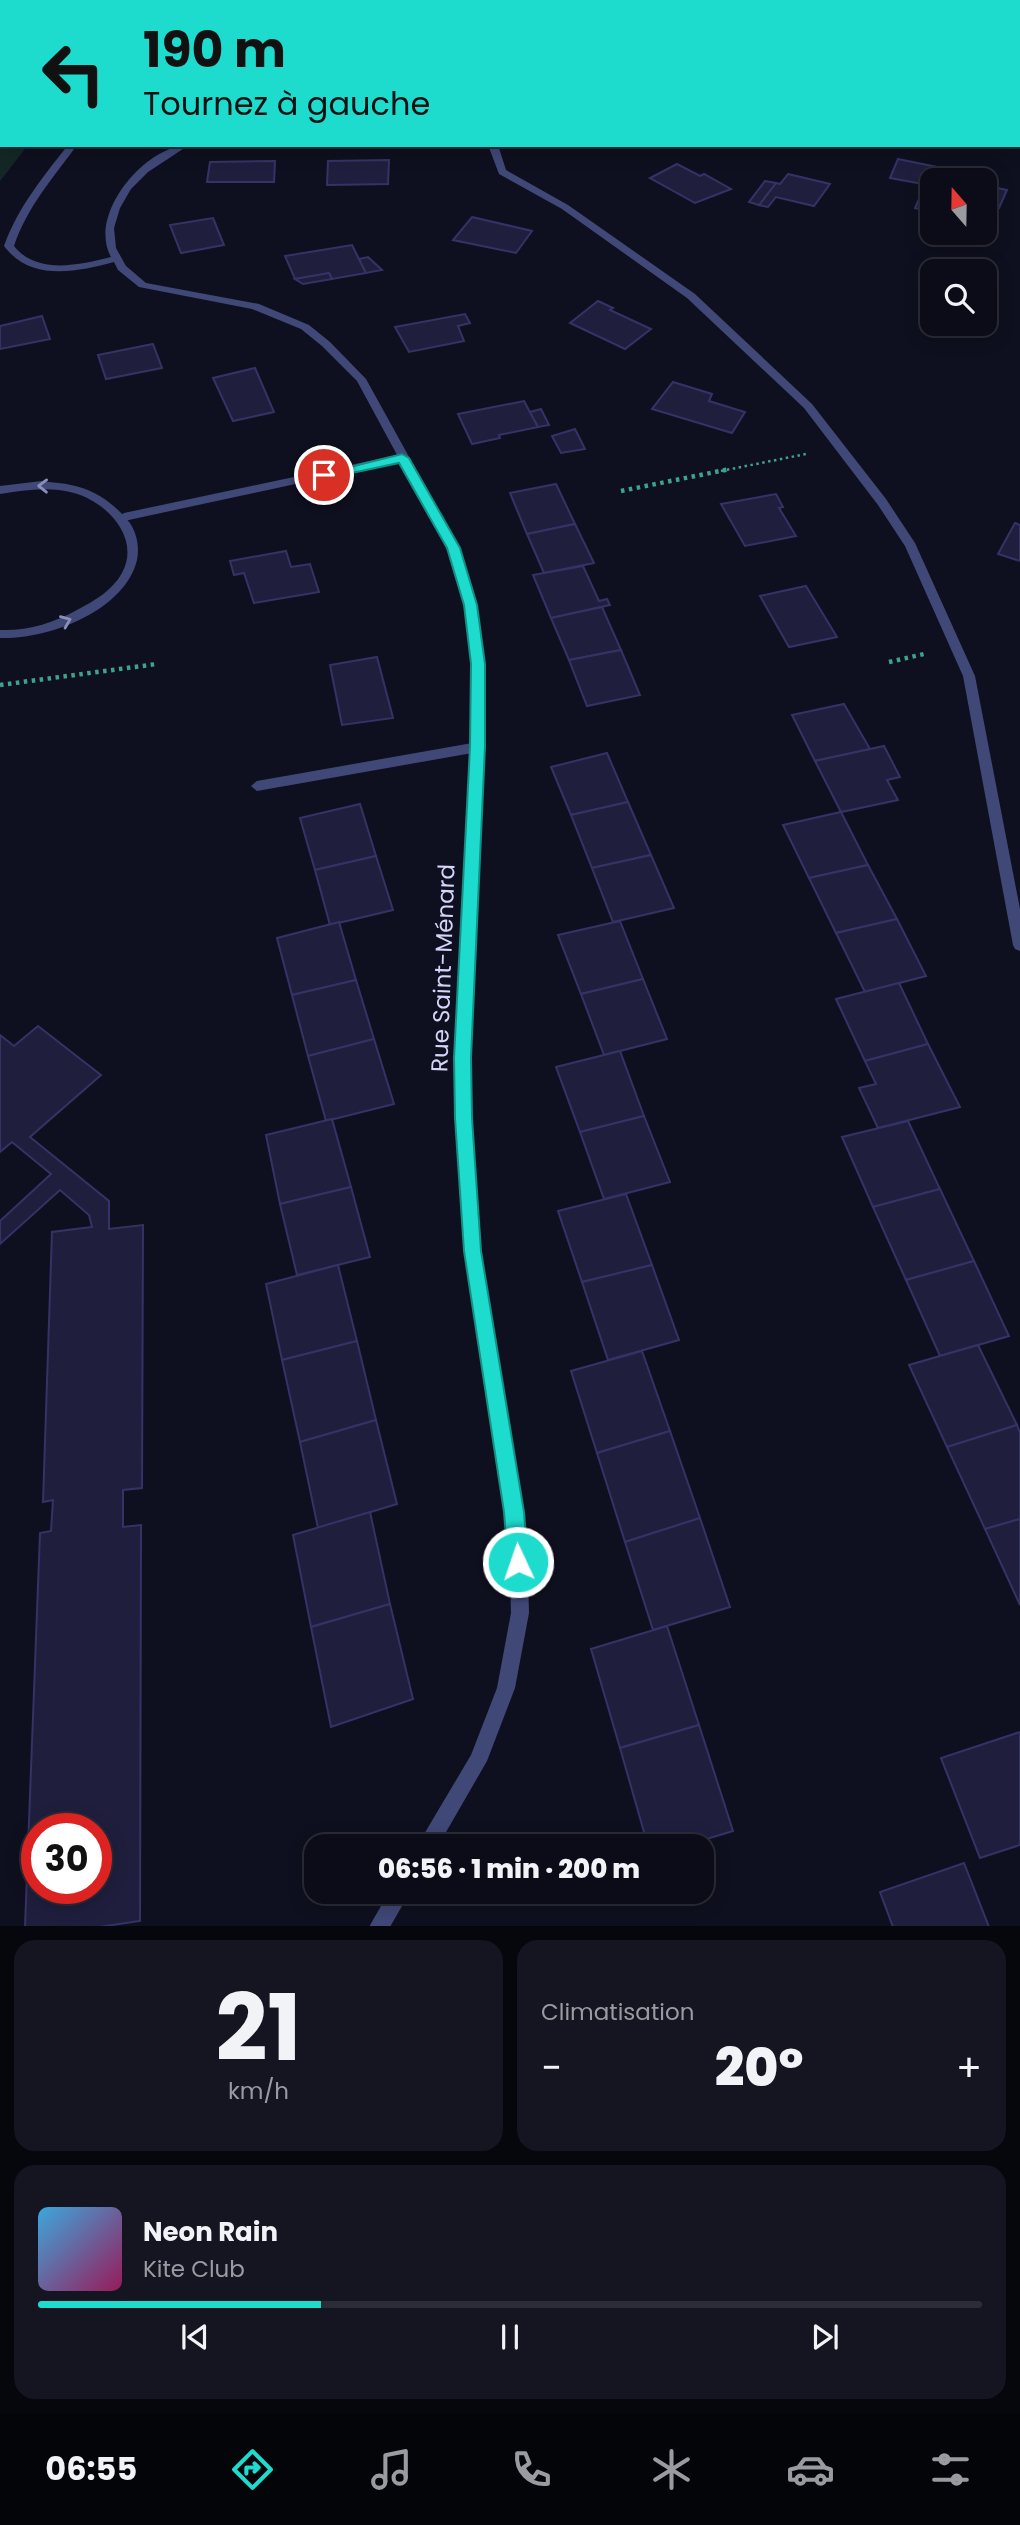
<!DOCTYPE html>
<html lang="fr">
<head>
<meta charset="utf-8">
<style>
  body { margin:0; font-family:Poppins,sans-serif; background:#141520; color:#f1f3f6; height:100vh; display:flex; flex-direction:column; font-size:26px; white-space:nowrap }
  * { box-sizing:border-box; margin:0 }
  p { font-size:23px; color:#9a9ba1 }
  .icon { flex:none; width:38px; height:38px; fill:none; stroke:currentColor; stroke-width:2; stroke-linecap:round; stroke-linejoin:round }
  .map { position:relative; height:1926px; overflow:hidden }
  .details { display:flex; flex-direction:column; gap:14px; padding:14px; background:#06070d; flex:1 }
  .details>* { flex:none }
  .guide { position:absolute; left:0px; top:0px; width:1020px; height:147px; box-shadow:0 4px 18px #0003,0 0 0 2px #2b2c36; background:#1ddccd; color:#111; overflow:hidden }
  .needle { width:46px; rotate:340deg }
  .fabs { position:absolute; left:920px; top:168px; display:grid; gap:14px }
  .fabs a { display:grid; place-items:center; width:77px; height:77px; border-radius:14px; background:#0b0c17; box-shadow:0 4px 18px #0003,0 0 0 2px #2b2c36; font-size:35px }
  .speed { position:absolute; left:21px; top:1813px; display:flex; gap:14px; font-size:35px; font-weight:700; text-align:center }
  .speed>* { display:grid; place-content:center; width:91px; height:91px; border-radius:50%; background:#0b0c17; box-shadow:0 4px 18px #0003,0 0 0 2px #2b2c36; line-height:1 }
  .speed .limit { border:10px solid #d22; background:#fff; color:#111 }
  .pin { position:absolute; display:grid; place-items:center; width:60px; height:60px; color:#fff; margin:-30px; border:4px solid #fff; border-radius:50%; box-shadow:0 2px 7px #0007 }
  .me { position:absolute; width:77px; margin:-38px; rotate:357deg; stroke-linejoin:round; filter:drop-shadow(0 0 5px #0008) }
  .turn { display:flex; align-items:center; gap:24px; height:147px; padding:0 28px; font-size:32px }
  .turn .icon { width:91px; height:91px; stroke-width:2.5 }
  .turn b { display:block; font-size:49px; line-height:60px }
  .big { font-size:52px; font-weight:800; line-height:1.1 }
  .details .tile { flex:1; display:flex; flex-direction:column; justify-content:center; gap:10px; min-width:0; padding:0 24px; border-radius:21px; background:#141520 }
  .details .dial { align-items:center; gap:0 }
  .dial b { font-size:91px; line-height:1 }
  .song { display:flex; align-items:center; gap:21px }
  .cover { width:84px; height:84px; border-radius:10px; background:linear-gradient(135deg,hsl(200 70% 55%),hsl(330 70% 35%)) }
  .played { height:7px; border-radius:4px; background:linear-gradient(90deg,#1ddccd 30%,#2b2c36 30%) }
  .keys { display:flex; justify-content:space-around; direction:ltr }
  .heat { display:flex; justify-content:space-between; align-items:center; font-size:38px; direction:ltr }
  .details .tiles { flex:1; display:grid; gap:14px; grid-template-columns:1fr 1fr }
  .tile:last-child { grid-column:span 2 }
  .trip { position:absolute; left:304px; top:1834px; width:410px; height:70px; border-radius:21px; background:#0b0c17; box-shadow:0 4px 18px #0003,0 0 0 2px #2b2c36; font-weight:800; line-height:70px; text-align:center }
  .tab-bar { display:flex; height:112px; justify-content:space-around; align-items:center; background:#040509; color:#9a9ba1 }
  .tab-bar .icon { width:49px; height:49px }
  .tab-bar .current { color:#1ddccd }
  .tab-bar b { font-size:32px; color:#f1f3f6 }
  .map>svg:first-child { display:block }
  .green { fill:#132824 }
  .building { fill:#1f1e3d; stroke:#343366; stroke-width:2; fill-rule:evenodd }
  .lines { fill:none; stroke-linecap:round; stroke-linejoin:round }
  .path-far1 { stroke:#3da38b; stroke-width:2.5; stroke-dasharray:2.5 3.5; stroke-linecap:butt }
  .path { stroke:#3da38b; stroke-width:4.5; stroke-dasharray:3.5 4.5; stroke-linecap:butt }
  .service { fill:#404878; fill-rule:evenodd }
  .pedestrian { fill:#404878; fill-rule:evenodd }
  .minor { fill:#404878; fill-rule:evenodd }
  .primary { fill:#a368eb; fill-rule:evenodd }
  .oneway { stroke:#8a8fb8 }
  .route { fill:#1ddccd; stroke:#138f85; stroke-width:2 }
  .labels { text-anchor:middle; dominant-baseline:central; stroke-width:7; stroke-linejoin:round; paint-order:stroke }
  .street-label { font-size:23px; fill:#d3d6f9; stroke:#0f101f }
</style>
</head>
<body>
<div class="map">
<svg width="1020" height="1927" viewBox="0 0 1020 1927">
  <rect width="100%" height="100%" fill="#0f101f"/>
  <polygon class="green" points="0,0 140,0 2,2 2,145 28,145 0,181"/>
  <g class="building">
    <polygon points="898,159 942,168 933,186 890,178"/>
    <polygon points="389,160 388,184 327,185 328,161"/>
    <polygon points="275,161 274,182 207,182 210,162"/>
    <polygon points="677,164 700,176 704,174 731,189 695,203 650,178"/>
    <polygon points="788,174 830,184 814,206 776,197 768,207 759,205 776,183 780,184"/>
    <polygon points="765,181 776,183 759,205 749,202"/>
    <polygon points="993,187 1007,190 999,208 986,205"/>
    <polygon points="919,199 933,202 933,212 915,208"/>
    <polygon points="472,217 532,231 516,253 453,240"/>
    <polygon points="213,218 224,245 181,253 170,225"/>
    <polygon points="352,245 366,273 332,279 329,273 295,279 285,256"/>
    <polygon points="368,257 382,270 366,273 359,259"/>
    <polygon points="329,273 332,279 303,284 295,279"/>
    <polygon points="598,301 613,308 610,310 651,329 625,349 570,323"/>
    <polygon points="465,314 470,323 458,326 464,341 409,352 395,327"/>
    <polygon points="42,316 50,339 0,349 0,326"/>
    <polygon points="153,344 162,368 106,379 98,355"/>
    <polygon points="255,368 274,412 233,421 213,378"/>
    <polygon points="673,382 712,394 709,401 745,412 732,433 652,409"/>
    <polygon points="524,401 538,427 499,435 500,438 472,444 458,414"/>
    <polygon points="541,409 549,425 538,427 530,412"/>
    <polygon points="575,429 585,449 561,453 552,436"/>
    <polygon points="556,484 575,524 527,534 510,493"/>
    <polygon points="776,494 783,507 779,508 796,536 745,546 721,504"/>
    <polygon points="1015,523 1020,525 1020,561 998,554"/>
    <polygon points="575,524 594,563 544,573 527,534"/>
    <polygon points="286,551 291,567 310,564 319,592 254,603 244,573 234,575 230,561"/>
    <polygon points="583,566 599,601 607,599 610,605 551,618 533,575"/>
    <polygon points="806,586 837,637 789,647 760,596"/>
    <polygon points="602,607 621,650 569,660 551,618"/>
    <polygon points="621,650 640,695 587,706 569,660"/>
    <polygon points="377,657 393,718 342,725 330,665"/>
    <polygon points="844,704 870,749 815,761 792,715"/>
    <polygon points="884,746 900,777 887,780 898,800 841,812 815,761"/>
    <polygon points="607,753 628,802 571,815 551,767"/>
    <polygon points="628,802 651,855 592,868 571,815"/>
    <polygon points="360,804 376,856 315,870 300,818"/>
    <polygon points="841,812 868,865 809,878 783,825"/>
    <polygon points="651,855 674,908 613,922 592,868"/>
    <polygon points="376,856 393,910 330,925 315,870"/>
    <polygon points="868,865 897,919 836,933 809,878"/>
    <polygon points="897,919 926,976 865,992 836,933"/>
    <polygon points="620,921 643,979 581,994 558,935"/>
    <polygon points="339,922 356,980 292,995 277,938"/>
    <polygon points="643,979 667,1039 604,1055 581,994"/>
    <polygon points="356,980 374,1039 308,1056 292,995"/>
    <polygon points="899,983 928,1044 865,1061 836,999"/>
    <path d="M 38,1026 L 101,1075 L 30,1137 L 109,1201 L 109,1229 L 143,1225 L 142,1488 L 123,1490 L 123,1527 L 141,1525 L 140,1921 L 99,1927 L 25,1927 L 40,1533 L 51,1531 L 53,1500 L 43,1502 L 52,1232 L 92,1227 L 89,1215 L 60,1190 L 0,1244 L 0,1221 L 51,1174 L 12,1142 L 0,1152 L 0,1035 L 14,1046 ZM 37,1829 L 96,1829 L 96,1888 L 37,1888 Z"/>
    <polygon points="374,1039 394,1104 326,1121 308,1056"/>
    <polygon points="928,1044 960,1107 878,1128 859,1088 876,1084 865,1061"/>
    <polygon points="620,1051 644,1116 580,1132 556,1067"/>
    <polygon points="644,1116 670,1182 604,1199 580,1132"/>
    <polygon points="332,1119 351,1187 280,1204 266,1135"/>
    <polygon points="908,1121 940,1189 873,1207 842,1137"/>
    <polygon points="351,1187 370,1257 297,1275 280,1204"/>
    <polygon points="940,1189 974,1261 906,1280 873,1207"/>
    <polygon points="626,1194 652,1265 582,1282 558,1211"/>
    <polygon points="974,1261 1009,1336 940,1356 906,1280"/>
    <polygon points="338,1265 357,1341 282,1360 266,1284"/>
    <polygon points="652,1265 679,1340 608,1360 582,1282"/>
    <polygon points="357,1341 376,1420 300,1442 282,1360"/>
    <polygon points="978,1345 1017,1425 947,1447 909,1365"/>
    <polygon points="642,1351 670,1431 597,1453 571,1371"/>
    <polygon points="376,1420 397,1504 318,1528 300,1442"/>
    <polygon points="1017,1425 1020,1433 1020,1519 985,1529 947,1447"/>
    <polygon points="670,1431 700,1518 625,1542 597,1453"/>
    <polygon points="370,1512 390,1604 311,1627 293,1535"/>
    <polygon points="700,1518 730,1607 653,1630 625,1542"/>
    <polygon points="1020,1519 1020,1605 985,1529"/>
    <polygon points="390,1604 413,1699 331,1727 311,1627"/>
    <polygon points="667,1626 699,1725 620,1748 591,1649"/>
    <polygon points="699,1725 733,1831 683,1846 648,1846 620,1748"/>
    <polygon points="1020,1732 1020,1845 980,1858 941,1758"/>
    <polygon points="964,1863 989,1927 893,1927 880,1892"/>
  </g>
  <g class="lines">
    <polyline class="path-far1" points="721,471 806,454"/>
    <g class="path">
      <polyline points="621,491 730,469"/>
      <polyline points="889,662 924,654"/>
      <polyline points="0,685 157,664"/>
    </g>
    <g class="service">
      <polygon points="402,454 406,456 406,460 124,521 118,517 124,513"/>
      <polygon points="478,742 484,747 478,752 257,791 251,786 257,781"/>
    </g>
    <path class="pedestrian" d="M 42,481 C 54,483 67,483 79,487 C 97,492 112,503 124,516 C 136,528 140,544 137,560 C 125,611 47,640 0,638 L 0,630 C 28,631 53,623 77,610 C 94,601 112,591 122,573 C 141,538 107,502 74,493 C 49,486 25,490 0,494 L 0,486 Z"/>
    <g class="minor">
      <polygon points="546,0 555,0 556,2 547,2"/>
      <rect x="1018" y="63" width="2" height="6"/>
      <path d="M 68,145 L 77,145 C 53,178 27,207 14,246 C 37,275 79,265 111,257 C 87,214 146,145 189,145 L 148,172 L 131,189 L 120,208 L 114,228 L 116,248 L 126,266 L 146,283 L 259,304 L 309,325 L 330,342 L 366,379 L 460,549 L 476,605 L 484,664 L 484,747 L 470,1058 L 470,1118 L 481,1251 L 527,1536 L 529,1613 L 515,1688 L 487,1761 L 438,1846 L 417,1846 L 471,1755 L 497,1688 L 511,1613 L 509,1536 L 465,1251 L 456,1118 L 456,1058 L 472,747 L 472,664 L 464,605 L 448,549 L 357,381 L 322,346 L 301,329 L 252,309 L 139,287 L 118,270 L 114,262 C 76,272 31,282 4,246 C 18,207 43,177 68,145 Z"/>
      <polygon points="488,145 498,145 506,170 568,205 695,294 812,404 886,499 915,543 975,676 1020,909 1020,951 1015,949 1013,945 963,676 905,546 878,505 804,408 687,298 562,209 499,174"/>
      <polygon points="389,1892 410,1892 390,1927 369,1927"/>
    </g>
    <g class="primary">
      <polygon points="121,0 134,0 119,2"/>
      <polygon points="2,113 2,122 0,123 0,114"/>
    </g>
  </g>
  <defs><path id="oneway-chevron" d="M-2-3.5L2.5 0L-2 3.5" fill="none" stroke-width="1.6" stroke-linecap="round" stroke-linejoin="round" transform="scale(1.75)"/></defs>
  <g class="oneway">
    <use href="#oneway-chevron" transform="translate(43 486) rotate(-179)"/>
    <use href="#oneway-chevron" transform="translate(66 621) rotate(-22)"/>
  </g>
  <polygon class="route" points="402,454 409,458 460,548 477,605 485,664 485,747 471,1058 472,1118 481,1251 524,1512 528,1562 525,1569 518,1571 511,1569 508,1562 504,1512 464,1251 455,1118 454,1058 470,747 471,664 464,605 447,548 399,463 324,479 318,475"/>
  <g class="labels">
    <g class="street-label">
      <text transform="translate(443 968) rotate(-88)">Rue Saint-Ménard</text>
    </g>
  </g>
</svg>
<div class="fabs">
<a><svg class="needle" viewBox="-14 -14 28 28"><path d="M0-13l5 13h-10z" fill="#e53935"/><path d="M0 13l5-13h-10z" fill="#9a9ba1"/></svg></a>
<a><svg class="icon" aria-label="search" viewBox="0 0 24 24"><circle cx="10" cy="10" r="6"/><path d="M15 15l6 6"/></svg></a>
</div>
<div class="speed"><div class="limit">30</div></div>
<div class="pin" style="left:324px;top:475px;background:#d93025"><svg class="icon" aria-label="arrive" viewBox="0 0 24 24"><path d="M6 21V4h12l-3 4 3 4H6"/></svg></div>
<svg class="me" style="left:518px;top:1562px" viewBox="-20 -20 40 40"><circle r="17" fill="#1ddccd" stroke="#fff" stroke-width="3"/><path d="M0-11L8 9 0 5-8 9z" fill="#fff"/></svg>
<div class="trip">06:56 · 1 min · 200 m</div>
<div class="guide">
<div class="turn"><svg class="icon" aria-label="left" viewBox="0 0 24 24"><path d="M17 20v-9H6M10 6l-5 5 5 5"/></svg><div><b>190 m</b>Tournez à gauche</div></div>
</div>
</div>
<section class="details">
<div class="tiles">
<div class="tile dial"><b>21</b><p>km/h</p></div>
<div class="tile"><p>Climatisation</p>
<div class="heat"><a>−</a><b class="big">20°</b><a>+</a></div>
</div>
<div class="tile">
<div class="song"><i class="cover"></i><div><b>Neon Rain</b><p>Kite Club</p></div></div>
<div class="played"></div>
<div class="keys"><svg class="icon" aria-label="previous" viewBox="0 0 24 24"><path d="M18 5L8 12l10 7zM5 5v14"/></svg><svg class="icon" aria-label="pause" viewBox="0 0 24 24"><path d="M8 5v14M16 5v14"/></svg><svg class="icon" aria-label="next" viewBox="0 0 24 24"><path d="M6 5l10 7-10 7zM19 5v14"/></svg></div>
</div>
</div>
</section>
<nav class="tab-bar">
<b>06:55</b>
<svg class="icon current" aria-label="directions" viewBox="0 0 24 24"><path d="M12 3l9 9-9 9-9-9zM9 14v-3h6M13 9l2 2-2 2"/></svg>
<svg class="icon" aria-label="music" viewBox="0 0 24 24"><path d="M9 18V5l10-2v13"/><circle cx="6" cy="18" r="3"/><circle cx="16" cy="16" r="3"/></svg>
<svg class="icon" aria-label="phone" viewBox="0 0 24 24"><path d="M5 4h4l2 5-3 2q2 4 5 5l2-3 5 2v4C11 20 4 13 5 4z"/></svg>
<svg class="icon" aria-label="climate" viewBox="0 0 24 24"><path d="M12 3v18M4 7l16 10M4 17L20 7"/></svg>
<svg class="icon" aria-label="car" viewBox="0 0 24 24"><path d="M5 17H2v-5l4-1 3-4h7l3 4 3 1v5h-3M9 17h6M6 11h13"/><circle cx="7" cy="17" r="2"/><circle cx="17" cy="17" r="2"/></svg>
<svg class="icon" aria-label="filters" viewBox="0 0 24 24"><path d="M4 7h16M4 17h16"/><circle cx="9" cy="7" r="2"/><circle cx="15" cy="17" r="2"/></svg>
</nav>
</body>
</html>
